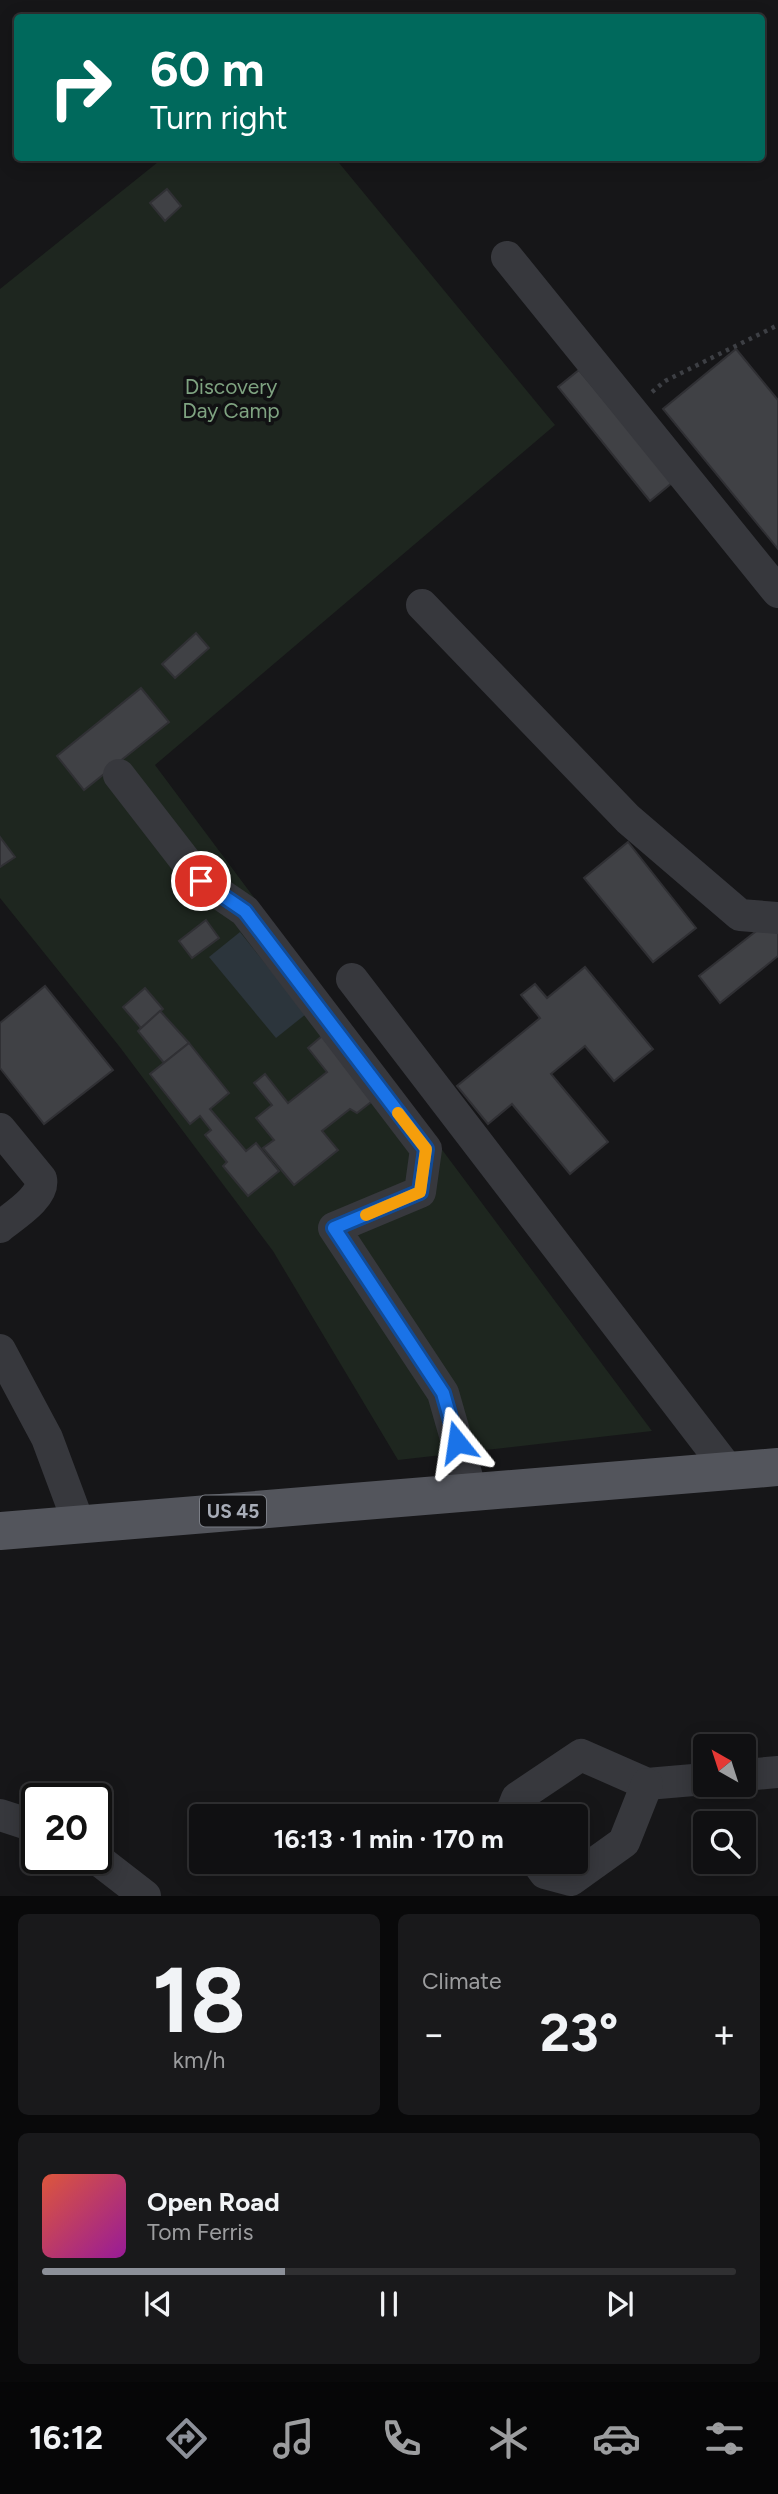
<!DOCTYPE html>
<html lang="en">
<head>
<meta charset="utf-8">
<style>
  body { margin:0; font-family:Figtree,sans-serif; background:#19191b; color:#f1f3f6; height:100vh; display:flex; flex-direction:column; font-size:26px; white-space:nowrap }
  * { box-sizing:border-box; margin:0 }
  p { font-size:23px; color:#9c9d9f }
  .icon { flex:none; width:38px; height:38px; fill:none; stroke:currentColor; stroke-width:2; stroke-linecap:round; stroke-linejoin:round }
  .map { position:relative; height:1896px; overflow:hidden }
  .details { display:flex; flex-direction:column; gap:18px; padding:18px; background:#09090a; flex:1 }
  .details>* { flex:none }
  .hud { position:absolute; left:14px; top:14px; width:751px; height:147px; border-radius:7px; box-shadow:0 4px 18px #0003,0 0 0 2px #303032; background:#00695c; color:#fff; overflow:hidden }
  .needle { width:46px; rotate:321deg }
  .fabs { position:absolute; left:693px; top:1734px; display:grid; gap:14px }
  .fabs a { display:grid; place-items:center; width:63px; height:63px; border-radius:7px; background:#101012; box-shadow:0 4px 18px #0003,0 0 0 2px #303032; font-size:35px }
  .speed { position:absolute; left:21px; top:1783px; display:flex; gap:14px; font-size:35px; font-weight:700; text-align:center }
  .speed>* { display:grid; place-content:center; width:91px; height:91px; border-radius:50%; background:#101012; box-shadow:0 4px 18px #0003,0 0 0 2px #303032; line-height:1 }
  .speed .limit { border:4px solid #111; border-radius:10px; background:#fff; color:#111 }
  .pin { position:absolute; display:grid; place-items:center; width:60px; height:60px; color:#fff; margin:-30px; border:4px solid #fff; border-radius:50%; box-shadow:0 2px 7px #0007 }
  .me { position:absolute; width:77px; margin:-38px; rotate:345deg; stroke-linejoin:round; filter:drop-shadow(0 0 5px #0008) }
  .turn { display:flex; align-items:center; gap:24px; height:147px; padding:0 21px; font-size:32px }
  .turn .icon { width:91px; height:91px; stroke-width:2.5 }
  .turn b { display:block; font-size:49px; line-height:60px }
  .big { font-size:52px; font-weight:700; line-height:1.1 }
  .details .tile { flex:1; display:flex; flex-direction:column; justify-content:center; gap:10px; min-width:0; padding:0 24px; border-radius:10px; background:#19191b }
  .details .dial { align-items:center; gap:0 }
  .dial b { font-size:91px; line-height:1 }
  .song { display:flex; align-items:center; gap:21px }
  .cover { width:84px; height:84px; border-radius:10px; background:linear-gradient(135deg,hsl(10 70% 55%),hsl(300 70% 35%)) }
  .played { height:7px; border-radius:4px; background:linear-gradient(90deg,#8c9099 35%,#303032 35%) }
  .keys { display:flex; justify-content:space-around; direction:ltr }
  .heat { display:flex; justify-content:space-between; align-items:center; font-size:38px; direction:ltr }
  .details .tiles { flex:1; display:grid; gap:18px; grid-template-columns:1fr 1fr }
  .tile:last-child { grid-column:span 2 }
  .trip { position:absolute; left:189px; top:1804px; width:399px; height:70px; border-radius:7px; background:#101012; box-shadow:0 4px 18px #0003,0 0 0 2px #303032; font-weight:700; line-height:70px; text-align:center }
  .tab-bar { display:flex; height:112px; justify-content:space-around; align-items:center; background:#060607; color:#9c9d9f }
  .tab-bar .icon { width:49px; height:49px }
  .tab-bar .on { color:#8c9099 }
  .tab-bar b { font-size:32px; color:#f1f3f6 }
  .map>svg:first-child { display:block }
  .green { fill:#1e261f }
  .water { fill:#2c353c }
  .building { fill:#404145; stroke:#303034; stroke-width:2 }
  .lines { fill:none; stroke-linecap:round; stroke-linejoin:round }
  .path { stroke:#3d3f44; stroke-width:4.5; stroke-dasharray:3.5 5; stroke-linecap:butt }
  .minor { stroke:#37383d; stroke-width:32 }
  .major { stroke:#53555c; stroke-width:38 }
  .route-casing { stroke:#114b97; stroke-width:18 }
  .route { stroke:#1a73e8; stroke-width:12 }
  .slow { stroke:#f59e0b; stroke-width:12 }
  .labels { text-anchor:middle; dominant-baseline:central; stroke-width:7; stroke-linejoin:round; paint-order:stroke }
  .shield { fill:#111113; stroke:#7b7e86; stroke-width:2 }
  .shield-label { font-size:19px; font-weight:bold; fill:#a8adb8 }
  .park-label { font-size:21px; fill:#7fa381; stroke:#111113 }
</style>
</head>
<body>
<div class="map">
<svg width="778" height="1896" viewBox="0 0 778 1896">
  <rect width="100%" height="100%" fill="#161618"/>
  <polygon class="green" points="163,158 335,158 555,425 155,765 652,1431 398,1460 273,1251 119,1046 0,898 0,289"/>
  <polygon class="water" points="240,932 306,1014 276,1038 209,957"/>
  <g class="building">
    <polygon points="167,189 181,206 165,221 150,203"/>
    <polygon points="736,349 778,400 778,549 663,409"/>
    <polygon points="579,370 673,482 650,501 558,387"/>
    <polygon points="196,633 209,648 175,678 162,664"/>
    <polygon points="141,688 169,722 84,790 57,756"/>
    <polygon points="0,837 15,857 0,867"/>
    <polygon points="628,842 696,928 653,962 584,878"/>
    <polygon points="206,920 219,938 192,958 179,941"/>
    <polygon points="769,921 778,933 778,956 720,1003 699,976"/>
    <polygon points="585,967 653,1049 614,1081 585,1046 551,1074 608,1142 570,1174 512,1104 488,1124 457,1086 540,1018 521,995 535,984 547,998"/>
    <polygon points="45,986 113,1070 44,1124 0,1068 0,1023"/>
    <polygon points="145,988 163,1009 141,1028 123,1007"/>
    <polygon points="160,1011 189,1043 164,1063 138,1031"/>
    <polygon points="328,1031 380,1095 357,1113 350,1109 322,1131 338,1150 294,1185 263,1148 274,1140 256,1118 272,1105 254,1083 265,1074 288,1103 327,1072 308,1048"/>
    <polygon points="189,1043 229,1093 210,1109 246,1151 256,1143 279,1171 248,1196 223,1166 227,1162 205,1135 211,1130 200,1116 190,1124 150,1074"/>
  </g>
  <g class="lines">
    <polyline class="path" points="652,392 665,381 778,325"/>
    <g class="minor">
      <polyline points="507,257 778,592"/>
      <polyline points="422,605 628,819 740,915 778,918"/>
      <polyline points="119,775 201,881 245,911 426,1149 420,1192 334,1228 443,1393 471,1491"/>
      <polyline points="352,979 729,1471"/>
      <path d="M 0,1129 L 41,1179 C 45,1197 13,1216 0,1227"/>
      <polyline points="0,1350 47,1438 79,1524"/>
      <polyline points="744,1775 778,1772"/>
      <polyline points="0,1815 37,1827"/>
      <polyline points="510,1816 517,1798 581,1755 647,1784 705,1779"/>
      <polyline points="96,1858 145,1896"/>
      <polyline points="537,1862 545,1873 571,1880 624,1842 647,1784"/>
    </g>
    <polyline class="major" points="0,1531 778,1467"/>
  </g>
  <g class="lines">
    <defs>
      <polyline id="route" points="201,881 245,911 426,1149 420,1192 334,1228 443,1393 457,1442"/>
    </defs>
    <use href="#route" class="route-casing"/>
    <use href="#route" class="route"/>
    <polyline class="slow" points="366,1215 420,1192 426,1149 398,1113"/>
  </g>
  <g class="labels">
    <rect class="shield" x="200" y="1495.5" width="66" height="31" rx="5"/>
    <g class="shield-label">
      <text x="233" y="1511">US 45</text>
    </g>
    <g class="park-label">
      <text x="231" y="386">Discovery<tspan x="231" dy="24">Day Camp</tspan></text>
    </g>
  </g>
</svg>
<div class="fabs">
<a><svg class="needle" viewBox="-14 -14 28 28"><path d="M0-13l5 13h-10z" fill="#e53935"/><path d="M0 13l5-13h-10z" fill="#9c9d9f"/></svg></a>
<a><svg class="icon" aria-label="search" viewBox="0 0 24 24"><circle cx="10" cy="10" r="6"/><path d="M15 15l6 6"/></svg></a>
</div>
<div class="speed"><div class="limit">20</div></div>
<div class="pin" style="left:201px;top:881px;background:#d93025"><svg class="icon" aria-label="arrive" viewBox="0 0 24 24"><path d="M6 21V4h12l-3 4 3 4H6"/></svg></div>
<svg class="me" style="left:457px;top:1442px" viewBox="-20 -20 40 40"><path d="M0-17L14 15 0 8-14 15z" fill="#1a73e8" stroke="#fff" stroke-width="4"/></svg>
<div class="trip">16:13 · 1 min · 170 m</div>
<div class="hud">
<div class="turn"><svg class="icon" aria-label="right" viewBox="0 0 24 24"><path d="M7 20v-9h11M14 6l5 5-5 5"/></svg><div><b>60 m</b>Turn right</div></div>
</div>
</div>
<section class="details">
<div class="tiles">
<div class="tile dial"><b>18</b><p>km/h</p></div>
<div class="tile"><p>Climate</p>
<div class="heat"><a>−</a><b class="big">23°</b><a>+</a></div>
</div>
<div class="tile">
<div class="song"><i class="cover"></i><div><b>Open Road</b><p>Tom Ferris</p></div></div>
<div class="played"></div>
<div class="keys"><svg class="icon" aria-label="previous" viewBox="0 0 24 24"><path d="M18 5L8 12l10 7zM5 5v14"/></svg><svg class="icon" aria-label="pause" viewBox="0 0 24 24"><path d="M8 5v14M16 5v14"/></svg><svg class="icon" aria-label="next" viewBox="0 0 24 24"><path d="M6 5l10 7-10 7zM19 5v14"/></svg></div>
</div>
</div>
</section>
<nav class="tab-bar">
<b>16:12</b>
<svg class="icon on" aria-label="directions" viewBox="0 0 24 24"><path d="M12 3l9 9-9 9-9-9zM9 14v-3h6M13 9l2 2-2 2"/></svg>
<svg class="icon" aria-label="music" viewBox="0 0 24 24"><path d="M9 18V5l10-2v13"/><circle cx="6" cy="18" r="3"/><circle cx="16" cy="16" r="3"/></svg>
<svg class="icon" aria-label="phone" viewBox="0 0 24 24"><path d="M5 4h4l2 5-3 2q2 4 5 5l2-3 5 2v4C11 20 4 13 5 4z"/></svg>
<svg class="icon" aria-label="climate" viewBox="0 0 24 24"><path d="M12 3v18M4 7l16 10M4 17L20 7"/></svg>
<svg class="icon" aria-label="car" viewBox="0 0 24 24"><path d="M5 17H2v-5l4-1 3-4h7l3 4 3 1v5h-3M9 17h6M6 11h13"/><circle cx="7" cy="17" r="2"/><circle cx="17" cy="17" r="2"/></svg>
<svg class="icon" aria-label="filters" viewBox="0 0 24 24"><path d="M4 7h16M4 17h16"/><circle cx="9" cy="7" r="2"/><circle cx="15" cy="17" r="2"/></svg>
</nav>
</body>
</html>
